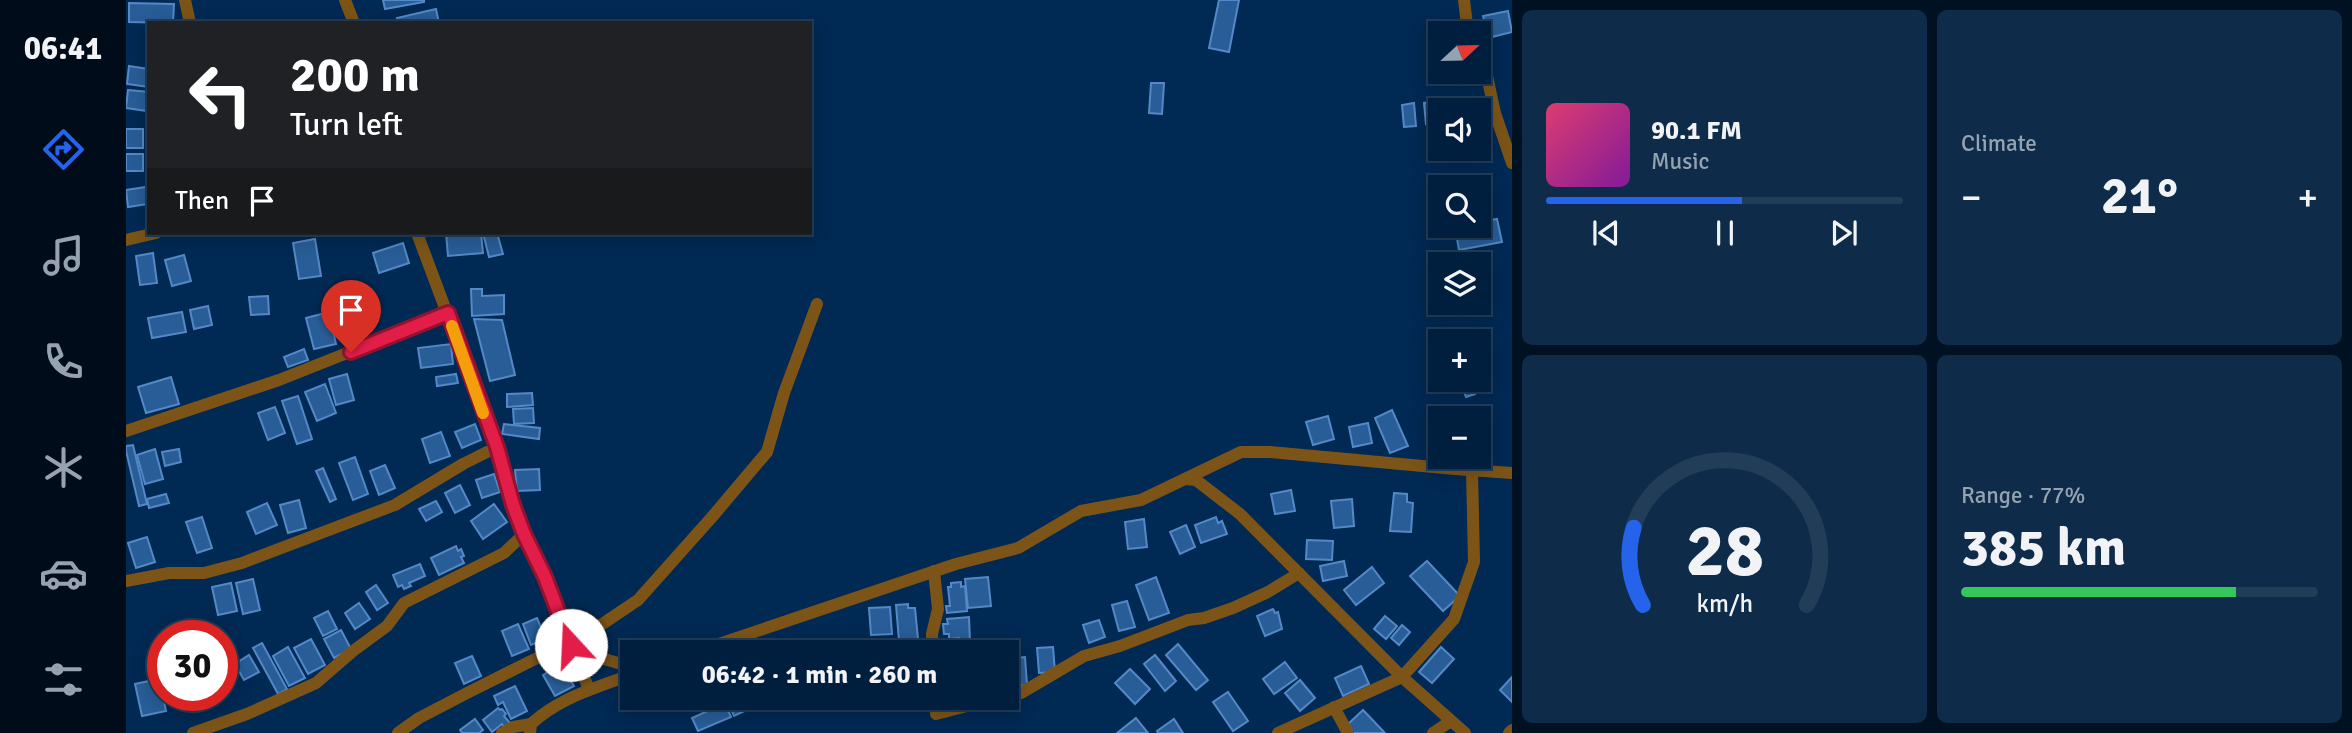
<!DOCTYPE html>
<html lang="en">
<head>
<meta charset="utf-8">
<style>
  body { margin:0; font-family:Signika,sans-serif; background:#0e2c49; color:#f1f3f6; height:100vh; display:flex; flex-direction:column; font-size:26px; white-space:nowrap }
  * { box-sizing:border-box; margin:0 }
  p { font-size:23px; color:#95a2b0 }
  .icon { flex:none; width:38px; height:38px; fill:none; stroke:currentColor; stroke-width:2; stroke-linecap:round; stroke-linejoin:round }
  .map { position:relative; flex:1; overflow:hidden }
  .details { display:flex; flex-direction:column; gap:10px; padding:10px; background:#012; width:840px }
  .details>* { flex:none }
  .top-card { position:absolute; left:21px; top:21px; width:665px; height:214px; border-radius:0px; box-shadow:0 4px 18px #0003,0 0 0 2px #223d58; background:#202124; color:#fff; overflow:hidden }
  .needle { width:46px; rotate:68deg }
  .fabs { position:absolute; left:1302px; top:21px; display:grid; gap:14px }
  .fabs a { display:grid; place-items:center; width:63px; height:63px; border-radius:0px; background:#001f3e; box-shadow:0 4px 18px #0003,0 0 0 2px #223d58; font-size:35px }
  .speed { position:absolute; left:21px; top:620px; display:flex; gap:14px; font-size:35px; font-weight:700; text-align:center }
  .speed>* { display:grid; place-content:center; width:91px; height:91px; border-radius:50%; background:#001f3e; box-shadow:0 4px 18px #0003,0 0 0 2px #223d58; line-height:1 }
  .speed .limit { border:10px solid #d22; background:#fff; color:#111 }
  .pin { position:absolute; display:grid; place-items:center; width:60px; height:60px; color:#fff; margin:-72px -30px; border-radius:50% 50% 50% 0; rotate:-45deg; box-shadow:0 0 7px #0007 }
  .pin .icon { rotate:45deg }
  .me { position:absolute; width:77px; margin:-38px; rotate:340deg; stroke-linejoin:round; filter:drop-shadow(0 0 5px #0008) }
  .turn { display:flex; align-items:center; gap:24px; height:147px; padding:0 28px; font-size:32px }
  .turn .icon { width:91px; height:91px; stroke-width:2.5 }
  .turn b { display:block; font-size:49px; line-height:60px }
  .then { display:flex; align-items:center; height:66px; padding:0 28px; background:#0003; gap:14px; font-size:26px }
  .big { font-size:52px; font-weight:700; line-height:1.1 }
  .details .tile { flex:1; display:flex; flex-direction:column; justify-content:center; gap:10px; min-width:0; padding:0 24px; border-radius:10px; background:#0e2c49 }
  .details .dial { align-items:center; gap:0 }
  .dial svg { height:182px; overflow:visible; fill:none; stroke:#223d58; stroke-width:7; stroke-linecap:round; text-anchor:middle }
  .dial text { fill:#f1f3f6; stroke:none }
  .song { display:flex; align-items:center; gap:21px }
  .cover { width:84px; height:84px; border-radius:10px; background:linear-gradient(135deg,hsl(340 70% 55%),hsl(290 70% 35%)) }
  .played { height:7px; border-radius:4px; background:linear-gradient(90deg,#2563eb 55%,#223d58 55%) }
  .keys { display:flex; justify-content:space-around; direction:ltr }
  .heat { display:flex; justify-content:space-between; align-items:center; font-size:38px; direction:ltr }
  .charge { height:10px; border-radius:5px; background:linear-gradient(90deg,#34c759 77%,#223d58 0) }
  .details .tiles { flex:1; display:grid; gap:10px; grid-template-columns:repeat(2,1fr) }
  .trip { position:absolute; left:494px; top:640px; width:399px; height:70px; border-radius:0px; background:#001f3e; box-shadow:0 4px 18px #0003,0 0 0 2px #223d58; font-weight:700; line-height:70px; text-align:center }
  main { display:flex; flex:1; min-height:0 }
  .tab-bar { display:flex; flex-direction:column; width:126px; justify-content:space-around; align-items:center; background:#000c19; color:#95a2b0 }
  .tab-bar .icon { width:49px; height:49px }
  .tab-bar .selected { color:#2563eb }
  .tab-bar b { font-size:32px; color:#f1f3f6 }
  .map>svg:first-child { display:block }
  .building { fill:#285d97; stroke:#5389c6; stroke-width:2 }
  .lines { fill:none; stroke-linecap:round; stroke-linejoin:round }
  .minor { stroke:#7c5418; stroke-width:12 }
  .route-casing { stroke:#92132f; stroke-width:18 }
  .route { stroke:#e11d48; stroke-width:12 }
  .slow { stroke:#f59e0b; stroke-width:12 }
</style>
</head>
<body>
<main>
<nav class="tab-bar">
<b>06:41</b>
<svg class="icon selected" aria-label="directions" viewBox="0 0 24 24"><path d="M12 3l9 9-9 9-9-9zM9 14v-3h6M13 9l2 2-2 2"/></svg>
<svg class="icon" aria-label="music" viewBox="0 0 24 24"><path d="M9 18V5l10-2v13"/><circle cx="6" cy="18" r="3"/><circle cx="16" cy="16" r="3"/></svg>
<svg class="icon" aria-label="phone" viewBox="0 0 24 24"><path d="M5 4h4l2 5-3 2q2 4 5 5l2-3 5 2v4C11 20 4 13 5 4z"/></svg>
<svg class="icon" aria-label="climate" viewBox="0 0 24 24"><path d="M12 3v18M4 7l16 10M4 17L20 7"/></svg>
<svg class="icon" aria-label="car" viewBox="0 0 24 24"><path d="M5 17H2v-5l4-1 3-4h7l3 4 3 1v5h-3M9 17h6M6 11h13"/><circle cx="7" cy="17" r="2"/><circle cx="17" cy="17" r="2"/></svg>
<svg class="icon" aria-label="filters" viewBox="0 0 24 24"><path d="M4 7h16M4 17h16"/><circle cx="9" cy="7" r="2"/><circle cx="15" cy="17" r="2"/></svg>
</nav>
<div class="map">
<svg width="1386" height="733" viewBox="0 0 1386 733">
  <rect width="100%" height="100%" fill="#002953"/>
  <g class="building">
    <polygon points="257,0 298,0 298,2 259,9"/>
    <polygon points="1093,0 1113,0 1103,52 1083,48"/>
    <polygon points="3,3 48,4 47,23 3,22"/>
    <polygon points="310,9 313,23 272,23 271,18"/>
    <polygon points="1382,11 1386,32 1362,38 1357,16"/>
    <polygon points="3,66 23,69 23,87 1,84"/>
    <polygon points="1025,83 1038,83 1036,114 1023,113"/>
    <polygon points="2,90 23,92 21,111 0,108"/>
    <polygon points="1353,97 1355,118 1353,118 1353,110 1314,110 1314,122 1300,124 1298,103"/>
    <polygon points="1288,103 1290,126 1278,127 1276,105"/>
    <rect x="0" y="129" width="17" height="19"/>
    <rect x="0" y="154" width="17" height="17"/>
    <polygon points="20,187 22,204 2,207 0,190"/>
    <polygon points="1371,219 1376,242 1333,250 1329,227 1353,226 1353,222"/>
    <polygon points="320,233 355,233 357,253 322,256"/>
    <polygon points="357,233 371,233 377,254 363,257"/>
    <polygon points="189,239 195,276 173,279 167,243"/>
    <polygon points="277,243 283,263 253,273 247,253"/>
    <polygon points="27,253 31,283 14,285 10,256"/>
    <polygon points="58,255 65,281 46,286 39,260"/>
    <polygon points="345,289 356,289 356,296 378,295 378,314 346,316"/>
    <polygon points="142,296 143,314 125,315 123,297"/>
    <polygon points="82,306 86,325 68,329 64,310"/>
    <polygon points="230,310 237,334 220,340 213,315"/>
    <polygon points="56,312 60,332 26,338 22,318"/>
    <polygon points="203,312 210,344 188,349 180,318"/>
    <polygon points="348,319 376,320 389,375 364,381"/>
    <polygon points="325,344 327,364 295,368 292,348"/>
    <polygon points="178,349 182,360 162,367 158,357"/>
    <polygon points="221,374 228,400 210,405 203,379"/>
    <polygon points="330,374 332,383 311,386 310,377"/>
    <polygon points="45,377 53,404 20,413 12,387"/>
    <polygon points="1334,380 1344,380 1349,394 1340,397"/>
    <polygon points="199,384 210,413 191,421 179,392"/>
    <polygon points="406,393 407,405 381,407 381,394"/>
    <polygon points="172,396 186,439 171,444 156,401"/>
    <polygon points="149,407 159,433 142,440 132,413"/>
    <polygon points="407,408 408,423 388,424 387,409"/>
    <polygon points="1266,410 1282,446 1264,453 1249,418"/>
    <polygon points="1202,416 1208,439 1187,445 1180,422"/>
    <polygon points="1242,423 1246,443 1227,447 1223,427"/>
    <polygon points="349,424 355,440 336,448 329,432"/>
    <polygon points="378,424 414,428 413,439 376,434"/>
    <polygon points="315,432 324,456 304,463 296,439"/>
    <polygon points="7,445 21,504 13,506 0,451 0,446"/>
    <polygon points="29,449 37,479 19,484 11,455"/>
    <polygon points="53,449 55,462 39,466 36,452"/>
    <polygon points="229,457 242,494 227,500 213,463"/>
    <polygon points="259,465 269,488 253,495 244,471"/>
    <polygon points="197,468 210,499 204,502 190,471"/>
    <polygon points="413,469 414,490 391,491 389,470"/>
    <polygon points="368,474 374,492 356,498 350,480"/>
    <polygon points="334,485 344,505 329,513 319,493"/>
    <polygon points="1165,490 1169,511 1149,514 1145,494"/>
    <polygon points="1268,493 1281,494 1281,502 1287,503 1285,532 1264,531"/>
    <polygon points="40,494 43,503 23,508 21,499"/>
    <polygon points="1226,499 1228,526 1208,528 1205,501"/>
    <polygon points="173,500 180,528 162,533 154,505"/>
    <polygon points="310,501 316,512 300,521 293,509"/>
    <polygon points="141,503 151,525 130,534 121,512"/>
    <polygon points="368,504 381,522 357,539 345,521"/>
    <polygon points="76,517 86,548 71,553 60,522"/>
    <polygon points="1090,517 1092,523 1096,521 1101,534 1075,543 1069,525"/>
    <polygon points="1018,519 1021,547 1002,549 999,522"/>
    <polygon points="1060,525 1069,547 1054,554 1044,532"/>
    <polygon points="21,537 29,562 10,568 2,543"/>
    <polygon points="1181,540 1207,541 1206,560 1180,559"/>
    <polygon points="330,546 332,551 335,549 338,556 335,557 338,563 313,575 305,558"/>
    <polygon points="1218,561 1221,576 1197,581 1194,566"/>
    <polygon points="1301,561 1334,596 1317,611 1284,576"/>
    <polygon points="294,564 299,576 283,583 285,586 278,589 276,585 272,587 267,575"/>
    <polygon points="1246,567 1258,583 1230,605 1218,590"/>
    <polygon points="862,577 865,606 842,608 839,579"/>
    <polygon points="1030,577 1043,613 1023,620 1010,585"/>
    <polygon points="127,579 134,610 117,614 110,583"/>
    <polygon points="835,582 835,587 839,586 841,611 821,613 820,606 824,606 822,587 825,587 825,583"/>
    <polygon points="105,583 111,611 92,615 86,587"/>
    <polygon points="250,585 262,603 251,610 240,592"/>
    <polygon points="1001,601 1009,627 993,631 986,605"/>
    <polygon points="233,603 244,619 229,629 219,613"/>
    <polygon points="782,604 782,608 789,608 792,639 773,641 770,605"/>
    <polygon points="764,607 766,634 745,635 743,608"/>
    <polygon points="1147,609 1149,613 1152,612 1156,629 1139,636 1131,616"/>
    <polygon points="202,611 211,629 197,636 188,618"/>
    <polygon points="1259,616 1271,626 1260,639 1248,629"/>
    <polygon points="843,617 844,642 834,643 833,638 823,639 823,634 818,634 817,624 822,624 821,619"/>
    <polygon points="411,618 420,639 405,645 397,624"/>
    <polygon points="973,620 979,637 963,643 957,625"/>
    <polygon points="392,624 403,649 386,656 376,631"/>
    <polygon points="1276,625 1284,632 1273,645 1265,638"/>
    <polygon points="215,630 225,649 208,658 198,639"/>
    <polygon points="185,639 199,665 182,674 168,648"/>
    <polygon points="136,643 161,689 152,694 127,648"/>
    <polygon points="1052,644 1082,680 1070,690 1040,655"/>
    <polygon points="162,647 179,678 163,686 147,656"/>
    <polygon points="927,647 929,672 913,673 911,648"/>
    <polygon points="1315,647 1328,659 1306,683 1293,672"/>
    <polygon points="123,655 133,672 118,680 109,664"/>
    <polygon points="1029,655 1050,681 1039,691 1018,664"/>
    <polygon points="346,656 355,676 338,684 329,663"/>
    <polygon points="899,657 901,685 883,687 880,659"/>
    <polygon points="1159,662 1171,678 1148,694 1137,679"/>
    <polygon points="435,664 448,686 429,696 417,675"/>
    <polygon points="1235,666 1243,684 1217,696 1209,678"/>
    <polygon points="1004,669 1024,689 1009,704 989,683"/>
    <polygon points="1386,677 1386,702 1374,690"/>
    <polygon points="27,680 29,688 35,687 40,711 16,716 9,684"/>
    <polygon points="1174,680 1189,698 1174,711 1159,693"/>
    <polygon points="389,686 401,711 385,719 377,702 372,705 368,696"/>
    <polygon points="1102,692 1122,721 1107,731 1087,702"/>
    <polygon points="600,698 618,698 623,709 608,716"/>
    <polygon points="599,703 605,717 572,731 566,718"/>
    <polygon points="372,708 374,710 376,709 380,714 378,716 384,723 378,727 376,724 366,732 357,720"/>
    <polygon points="1237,710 1259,733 1227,733 1220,726"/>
    <polygon points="1010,718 1022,733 991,733"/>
    <polygon points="349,719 357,730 353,733 336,733 334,730"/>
    <polygon points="1048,719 1057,733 1032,733 1031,731"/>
  </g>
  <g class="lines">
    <g class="minor">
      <polyline points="59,0 64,23"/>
      <polyline points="219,0 228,23"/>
      <polyline points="1338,0 1342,33"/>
      <polyline points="1353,57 1361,76 1369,113 1386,163"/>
      <polyline points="291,233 371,447 387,505 398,534 419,577 447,650"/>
      <polyline points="0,240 30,233"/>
      <polyline points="0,431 153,380 322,313"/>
      <polyline points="1059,479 1070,480 1114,514 1276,677 1328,619 1348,562 1346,470"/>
      <polyline points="0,581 43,573 78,573 116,563 269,505 337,464 371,447"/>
      <polyline points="566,653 830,564 892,548 955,511 1015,500 1115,452 1144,452 1329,469 1386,473"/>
      <polyline points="807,653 806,634 812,609 808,571"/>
      <polyline points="463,689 447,650 506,667"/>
      <polyline points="880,697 895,693 958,656 994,646 1062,620 1078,618 1107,608 1142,592 1173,573"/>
      <polyline points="809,698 810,714 872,698"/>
      <polyline points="1208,707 1222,733"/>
      <polyline points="67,733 121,714 190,683 227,651 261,626 278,603 378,553 398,534"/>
      <polyline points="272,733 293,718 343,692 409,659 445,645 512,600 586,517 641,452 658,393 691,304"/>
      <polyline points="376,733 387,727 405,724"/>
      <path d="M 404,733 L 405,724 C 436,696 469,689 506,674"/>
      <polyline points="1152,733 1276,677 1339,733"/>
      <polyline points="1307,733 1325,721"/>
      <polyline points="1383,733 1386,730"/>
    </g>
  </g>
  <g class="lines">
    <defs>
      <polyline id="route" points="225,352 322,313 371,447 387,505 398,534 419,577 445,645"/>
    </defs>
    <use href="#route" class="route-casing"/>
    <use href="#route" class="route"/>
    <polyline class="slow" points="326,326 357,413"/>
  </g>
</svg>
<div class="fabs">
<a><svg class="needle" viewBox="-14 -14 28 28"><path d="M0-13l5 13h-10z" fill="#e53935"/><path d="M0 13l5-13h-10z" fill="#95a2b0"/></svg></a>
<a><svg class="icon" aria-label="sound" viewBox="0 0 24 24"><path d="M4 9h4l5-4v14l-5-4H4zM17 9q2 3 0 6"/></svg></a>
<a><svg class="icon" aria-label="search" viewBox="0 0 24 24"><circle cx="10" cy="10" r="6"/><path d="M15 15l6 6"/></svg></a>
<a><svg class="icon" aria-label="layers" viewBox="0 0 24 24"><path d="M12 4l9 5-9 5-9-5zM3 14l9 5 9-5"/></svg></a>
<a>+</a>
<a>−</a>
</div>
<div class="speed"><div class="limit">30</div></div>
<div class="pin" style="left:225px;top:352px;background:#d93025"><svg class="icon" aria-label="arrive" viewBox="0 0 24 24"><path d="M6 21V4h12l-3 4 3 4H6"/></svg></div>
<svg class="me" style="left:445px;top:645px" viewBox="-20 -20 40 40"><circle r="19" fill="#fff"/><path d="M0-13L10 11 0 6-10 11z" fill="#e11d48"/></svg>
<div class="trip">06:42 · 1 min · 260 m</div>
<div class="top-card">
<div class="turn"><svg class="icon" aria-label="left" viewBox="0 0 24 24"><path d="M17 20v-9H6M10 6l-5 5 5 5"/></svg><div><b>200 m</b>Turn left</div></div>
<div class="then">Then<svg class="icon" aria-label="arrive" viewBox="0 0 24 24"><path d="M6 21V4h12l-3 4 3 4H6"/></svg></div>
</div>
</div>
<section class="details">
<div class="tiles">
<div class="tile">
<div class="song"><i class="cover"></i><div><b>90.1 FM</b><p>Music</p></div></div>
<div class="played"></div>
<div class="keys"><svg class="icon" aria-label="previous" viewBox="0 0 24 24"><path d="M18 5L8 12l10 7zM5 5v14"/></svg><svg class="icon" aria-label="pause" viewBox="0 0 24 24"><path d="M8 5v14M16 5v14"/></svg><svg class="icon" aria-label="next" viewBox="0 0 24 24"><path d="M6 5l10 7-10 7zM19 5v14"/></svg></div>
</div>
<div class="tile"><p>Climate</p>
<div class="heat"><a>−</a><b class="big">21°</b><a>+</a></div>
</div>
<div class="tile dial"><svg viewBox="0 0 100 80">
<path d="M14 69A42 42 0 1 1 86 69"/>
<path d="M14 69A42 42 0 0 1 10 35" stroke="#2563eb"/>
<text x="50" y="56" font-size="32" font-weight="700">28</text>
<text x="50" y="72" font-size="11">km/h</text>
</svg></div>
<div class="tile"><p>Range · 77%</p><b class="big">385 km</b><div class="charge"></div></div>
</div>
</section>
</main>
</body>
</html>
